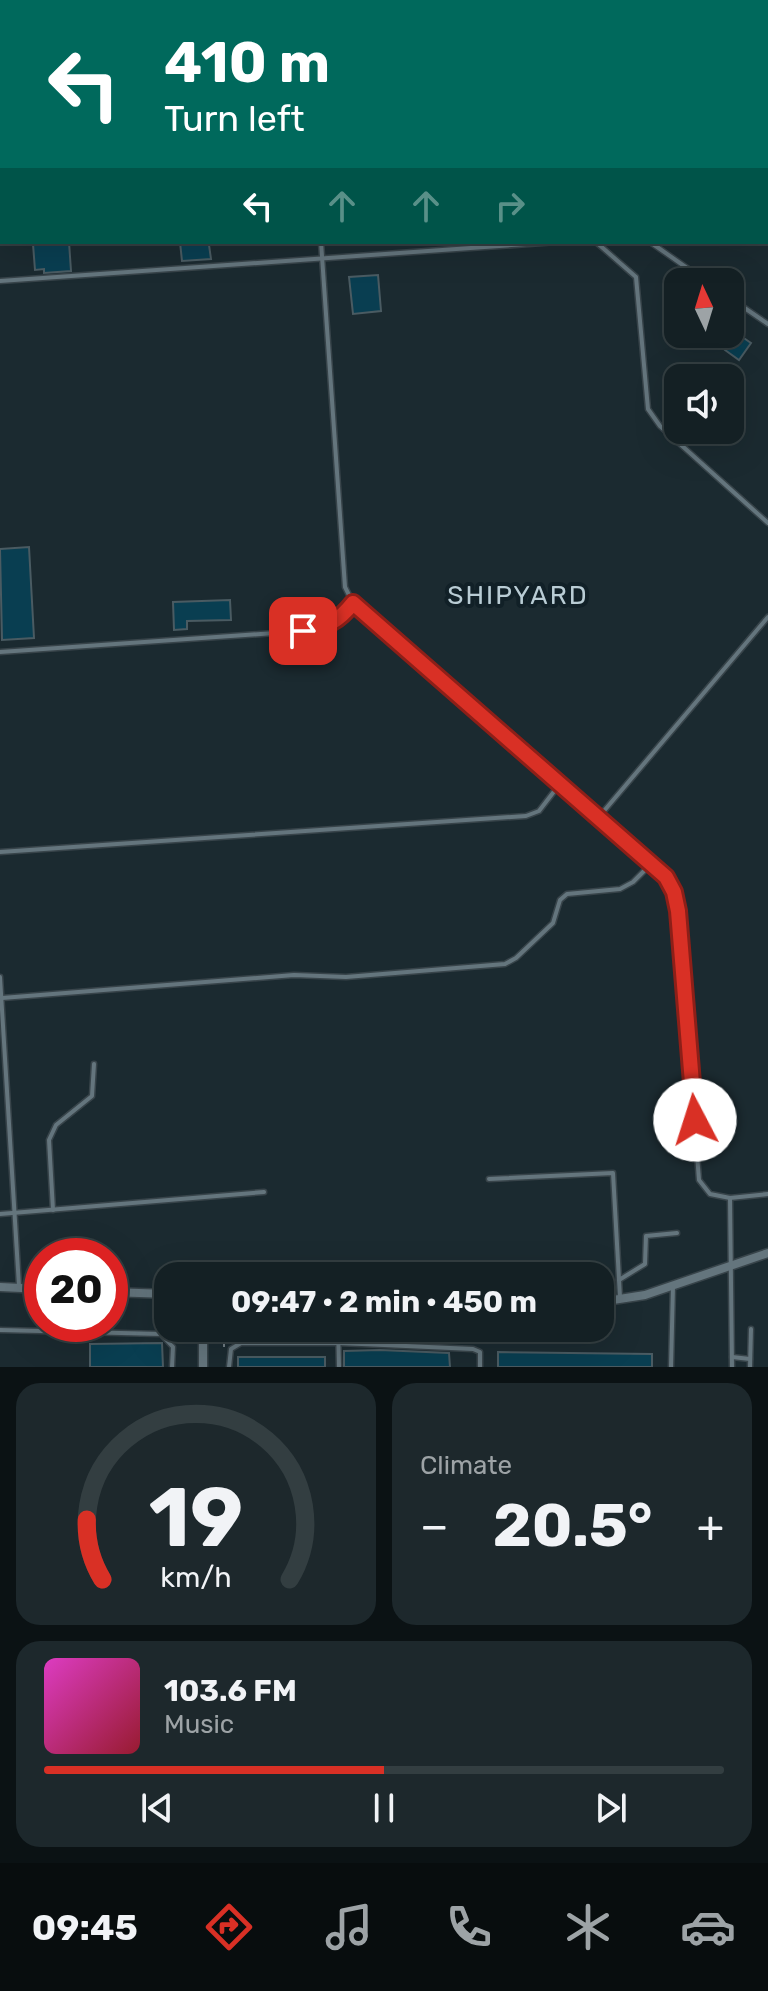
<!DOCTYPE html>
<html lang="en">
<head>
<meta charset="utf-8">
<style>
  body { margin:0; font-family:Rubik,sans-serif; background:#1d282c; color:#f1f3f6; height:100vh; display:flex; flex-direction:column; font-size:30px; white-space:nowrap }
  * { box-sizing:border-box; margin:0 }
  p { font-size:26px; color:#9da3a6 }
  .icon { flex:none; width:44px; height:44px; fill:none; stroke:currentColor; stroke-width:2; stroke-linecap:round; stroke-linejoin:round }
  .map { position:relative; height:1367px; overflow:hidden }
  .side { display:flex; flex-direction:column; gap:16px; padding:16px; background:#0b1214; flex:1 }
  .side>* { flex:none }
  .hud { position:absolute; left:0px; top:0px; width:768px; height:244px; box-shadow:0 8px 32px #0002,0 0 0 2px #333e41; background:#00695c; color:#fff; overflow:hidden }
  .needle { width:52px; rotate:356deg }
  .fabs { position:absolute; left:664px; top:268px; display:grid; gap:16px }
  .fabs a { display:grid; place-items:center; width:80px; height:80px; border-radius:16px; background:#142024; box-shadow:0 8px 32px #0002,0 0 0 2px #333e41; font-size:40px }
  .speed { position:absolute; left:24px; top:1238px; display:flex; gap:16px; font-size:40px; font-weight:700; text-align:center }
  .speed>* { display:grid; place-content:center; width:104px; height:104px; border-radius:50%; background:#142024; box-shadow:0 8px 32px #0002,0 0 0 2px #333e41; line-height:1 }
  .speed .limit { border:12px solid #d22; background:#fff; color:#111 }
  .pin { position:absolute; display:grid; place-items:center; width:68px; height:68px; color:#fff; margin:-34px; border-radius:16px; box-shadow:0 4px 12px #0006 }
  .me { position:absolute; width:88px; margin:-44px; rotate:355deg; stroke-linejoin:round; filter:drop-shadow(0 0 6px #0008) }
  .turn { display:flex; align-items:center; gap:28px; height:168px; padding:0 32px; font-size:36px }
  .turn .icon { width:104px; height:104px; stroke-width:2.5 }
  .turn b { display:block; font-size:56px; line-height:68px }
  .lanes { display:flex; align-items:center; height:76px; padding:0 32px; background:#0003; justify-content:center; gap:40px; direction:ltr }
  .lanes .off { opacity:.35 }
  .big { font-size:60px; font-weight:700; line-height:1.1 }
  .side .widget { flex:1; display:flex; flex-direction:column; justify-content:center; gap:12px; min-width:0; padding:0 28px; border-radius:24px; background:#1d282c }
  .side .dial { align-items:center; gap:0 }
  .dial svg { height:208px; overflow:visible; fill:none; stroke:#333e41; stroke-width:7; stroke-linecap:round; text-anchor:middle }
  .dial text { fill:#f1f3f6; stroke:none }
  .song { display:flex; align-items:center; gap:24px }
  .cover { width:96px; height:96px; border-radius:12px; background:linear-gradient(135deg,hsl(310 70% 55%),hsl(350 70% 35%)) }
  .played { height:8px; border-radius:4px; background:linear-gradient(90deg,#d93025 50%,#333e41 50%) }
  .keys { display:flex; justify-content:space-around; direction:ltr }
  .heat { display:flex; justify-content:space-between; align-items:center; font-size:44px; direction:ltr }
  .side .tiles { flex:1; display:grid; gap:16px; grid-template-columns:1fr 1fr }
  .widget:last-child { grid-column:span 2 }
  .trip { position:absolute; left:154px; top:1262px; width:460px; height:80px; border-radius:24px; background:#142024; box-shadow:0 8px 32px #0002,0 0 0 2px #333e41; font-weight:700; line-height:80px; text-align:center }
  .tab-bar { display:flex; height:128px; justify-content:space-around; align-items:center; background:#080d0e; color:#9da3a6 }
  .tab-bar .icon { width:56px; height:56px }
  .tab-bar .current { color:#d93025 }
  .tab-bar b { font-size:36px; color:#f1f3f6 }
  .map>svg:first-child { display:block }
  .building { fill:#093e51; stroke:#4a5b62; stroke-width:2 }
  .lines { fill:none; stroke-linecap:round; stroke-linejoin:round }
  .lane-casing { stroke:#38444a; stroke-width:7 }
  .street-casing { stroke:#38444a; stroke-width:11 }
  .path { stroke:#717d83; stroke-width:2; stroke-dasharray:4 4; stroke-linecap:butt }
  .lane { stroke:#64757d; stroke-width:4 }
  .street { stroke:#64757d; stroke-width:8 }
  .route-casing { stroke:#8d1f18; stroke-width:20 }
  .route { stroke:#d93025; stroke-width:14 }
  .labels { text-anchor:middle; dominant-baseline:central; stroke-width:8; stroke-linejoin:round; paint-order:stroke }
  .neighbourhood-label { font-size:26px; letter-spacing:2px; fill:#b9ccd4; stroke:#112027 }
</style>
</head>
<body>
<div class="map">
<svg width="768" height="1367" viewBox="0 0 768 1367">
  <rect width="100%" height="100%" fill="#1b2a30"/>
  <g class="building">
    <polygon points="69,242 71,271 44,273 44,269 35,270 33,244"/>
    <polygon points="180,242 209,245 211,259 182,261"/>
    <polygon points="378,275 381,311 353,314 349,277"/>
    <polygon points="735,332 751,343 739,360 725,350"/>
    <polygon points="29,547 34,638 2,640 0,549"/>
    <polygon points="230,600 231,620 187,621 187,629 174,630 173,602"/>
    <polygon points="162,1343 163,1367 90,1367 90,1344"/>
    <polygon points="380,1350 449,1353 450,1367 344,1367 344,1351"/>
    <polygon points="498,1352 652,1354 652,1367 498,1367"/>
    <rect x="238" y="1357" width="87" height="10"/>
  </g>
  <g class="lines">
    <defs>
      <g id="lane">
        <polyline points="154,0 154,2"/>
        <polyline points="305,0 305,2"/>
        <polyline points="370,0 372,2"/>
        <polyline points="519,0 521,2"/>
        <polyline points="3,2 33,0"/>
        <polyline points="639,2 641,0"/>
        <polyline points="766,161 768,163"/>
        <polyline points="321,242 345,587 353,603 369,619 666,877 674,892 678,911 699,1180 710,1194 730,1198 768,1194"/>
        <polyline points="596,242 636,277 648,409 660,426 768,523"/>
        <polyline points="650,242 707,282"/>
        <polyline points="0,281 556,242"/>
        <polyline points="730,298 768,324"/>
        <path d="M 0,652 L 303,631 C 326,628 339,621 353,603"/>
        <polyline points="598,818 768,617"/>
        <polyline points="0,852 526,816 539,811 559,785"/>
        <polyline points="0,977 19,1286"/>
        <polyline points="2,998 294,975 346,977 505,964 516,958 553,923 560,900 567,894 620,889 633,882 651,864"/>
        <polyline points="489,1179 613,1173 620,1297"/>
        <polyline points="730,1198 732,1367"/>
        <polyline points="53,1210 49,1140 56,1125 92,1096 94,1064"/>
        <polyline points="0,1214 264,1192"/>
        <polyline points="619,1280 645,1264 646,1236 677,1233"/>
        <polyline points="338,1328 339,1367"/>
        <polyline points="0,1330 161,1334 173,1347 172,1367"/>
        <polyline points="732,1357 750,1359"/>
        <polyline points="229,1367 231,1349 241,1343 339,1343 473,1349 480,1352 480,1367"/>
        <polyline points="671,1367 673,1286"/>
        <polyline points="750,1367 751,1329"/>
      </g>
      <g id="street">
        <polyline points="0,1287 42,1289"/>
        <polyline points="110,1292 168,1294"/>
        <polyline points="600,1302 645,1295 768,1253"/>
        <polyline points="203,1367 203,1328"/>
      </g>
    </defs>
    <use href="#lane" class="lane-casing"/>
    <use href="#street" class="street-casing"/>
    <polyline class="path" points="224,1347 224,1328"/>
    <use href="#lane" class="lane"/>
    <use href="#street" class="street"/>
  </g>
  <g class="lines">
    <defs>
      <path id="route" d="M 303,631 C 326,628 339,621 353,603 L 666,877 L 674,892 L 678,911 L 695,1120"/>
    </defs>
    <use href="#route" class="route-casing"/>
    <use href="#route" class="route"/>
  </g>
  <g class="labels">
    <g class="neighbourhood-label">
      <text x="518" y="595">SHIPYARD</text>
    </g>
  </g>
</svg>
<div class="fabs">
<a><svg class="needle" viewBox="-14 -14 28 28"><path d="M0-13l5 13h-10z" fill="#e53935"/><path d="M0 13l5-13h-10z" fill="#9da3a6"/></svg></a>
<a><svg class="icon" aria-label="sound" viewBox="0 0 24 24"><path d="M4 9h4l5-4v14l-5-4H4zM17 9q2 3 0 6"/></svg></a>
</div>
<div class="speed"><div class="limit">20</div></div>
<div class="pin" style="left:303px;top:631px;background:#d93025"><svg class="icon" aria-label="arrive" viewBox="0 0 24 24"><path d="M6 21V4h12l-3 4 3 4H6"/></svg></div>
<svg class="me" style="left:695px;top:1120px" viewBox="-20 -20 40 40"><circle r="19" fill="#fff"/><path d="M0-13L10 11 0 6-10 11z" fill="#d93025"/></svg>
<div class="trip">09:47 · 2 min · 450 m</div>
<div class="hud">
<div class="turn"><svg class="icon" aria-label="left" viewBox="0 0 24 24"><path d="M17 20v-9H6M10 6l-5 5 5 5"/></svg><div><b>410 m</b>Turn left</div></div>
<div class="lanes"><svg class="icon" aria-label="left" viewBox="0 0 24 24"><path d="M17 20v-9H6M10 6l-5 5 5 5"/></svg><svg class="icon off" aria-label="ahead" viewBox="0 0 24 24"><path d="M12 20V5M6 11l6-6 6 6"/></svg><svg class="icon off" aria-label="ahead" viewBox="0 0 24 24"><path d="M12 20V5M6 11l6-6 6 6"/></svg><svg class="icon off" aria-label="right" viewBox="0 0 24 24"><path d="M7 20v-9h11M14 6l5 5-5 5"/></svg></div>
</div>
</div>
<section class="side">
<div class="tiles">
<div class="widget dial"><svg viewBox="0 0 100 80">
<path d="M14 69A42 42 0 1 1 86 69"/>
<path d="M14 69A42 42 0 0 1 8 46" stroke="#d93025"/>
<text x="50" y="56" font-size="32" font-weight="700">19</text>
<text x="50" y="72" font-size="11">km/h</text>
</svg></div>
<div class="widget"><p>Climate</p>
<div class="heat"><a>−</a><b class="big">20.5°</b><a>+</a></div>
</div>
<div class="widget">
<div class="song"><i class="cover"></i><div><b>103.6 FM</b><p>Music</p></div></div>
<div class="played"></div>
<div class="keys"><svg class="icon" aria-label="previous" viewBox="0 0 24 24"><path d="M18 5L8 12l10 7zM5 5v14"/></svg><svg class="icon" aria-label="pause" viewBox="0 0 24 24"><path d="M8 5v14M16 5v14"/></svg><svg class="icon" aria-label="next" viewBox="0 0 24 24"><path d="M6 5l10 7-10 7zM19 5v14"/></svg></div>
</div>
</div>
</section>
<nav class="tab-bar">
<b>09:45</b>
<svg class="icon current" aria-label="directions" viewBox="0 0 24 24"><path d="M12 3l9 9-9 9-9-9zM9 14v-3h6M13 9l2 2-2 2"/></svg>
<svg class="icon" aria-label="music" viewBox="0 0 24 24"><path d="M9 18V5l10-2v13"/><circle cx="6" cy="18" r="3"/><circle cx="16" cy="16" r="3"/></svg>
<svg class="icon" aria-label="phone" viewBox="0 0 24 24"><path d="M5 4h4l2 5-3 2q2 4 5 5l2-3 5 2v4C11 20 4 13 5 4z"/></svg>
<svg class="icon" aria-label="climate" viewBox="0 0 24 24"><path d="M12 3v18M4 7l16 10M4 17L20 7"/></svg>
<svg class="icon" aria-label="car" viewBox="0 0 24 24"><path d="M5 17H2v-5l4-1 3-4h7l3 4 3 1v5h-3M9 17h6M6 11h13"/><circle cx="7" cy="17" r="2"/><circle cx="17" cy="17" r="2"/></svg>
</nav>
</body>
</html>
